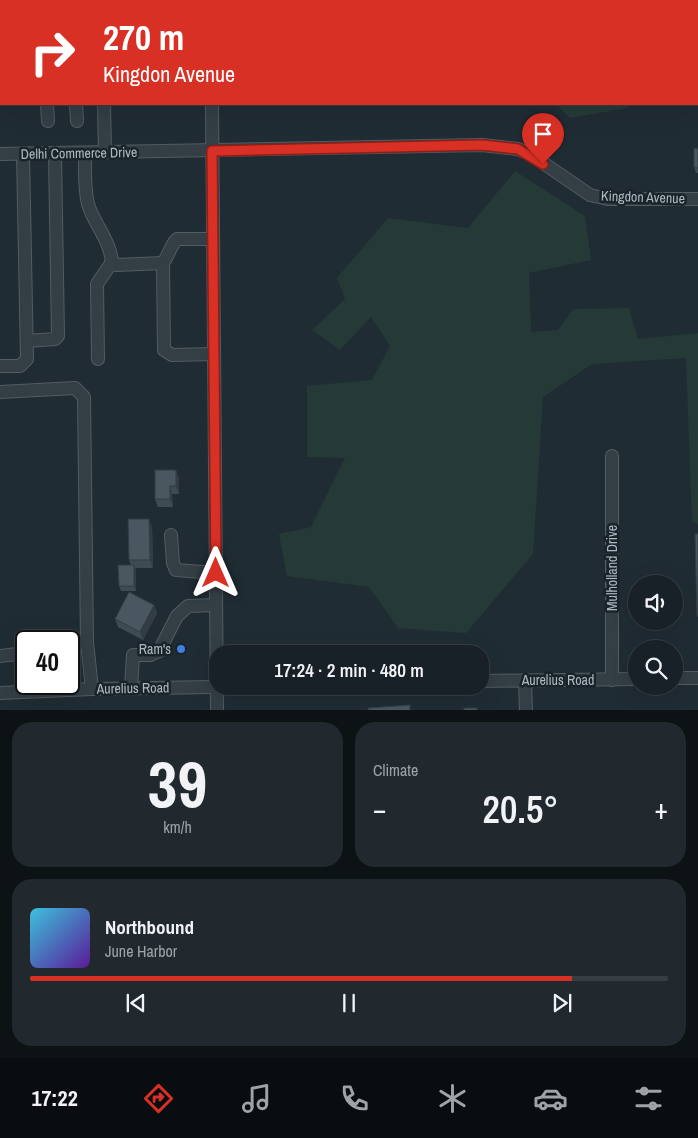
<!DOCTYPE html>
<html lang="en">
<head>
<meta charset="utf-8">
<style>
  body { margin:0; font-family:"Archivo Narrow",sans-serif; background:#21292f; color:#f1f3f6; height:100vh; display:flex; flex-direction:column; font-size:19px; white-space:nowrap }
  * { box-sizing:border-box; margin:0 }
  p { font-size:16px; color:#9fa3a7 }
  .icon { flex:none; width:28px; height:28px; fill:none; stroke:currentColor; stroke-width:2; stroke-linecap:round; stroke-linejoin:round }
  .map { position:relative; height:710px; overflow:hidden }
  .details { display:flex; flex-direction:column; gap:12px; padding:12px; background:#0d1215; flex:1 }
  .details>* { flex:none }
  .banner { position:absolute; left:0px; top:0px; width:699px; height:105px; box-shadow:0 5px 20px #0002,0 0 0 1px #363e44; background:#d93025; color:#fff; overflow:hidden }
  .tools { position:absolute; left:628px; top:575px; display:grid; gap:10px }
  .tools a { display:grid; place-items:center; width:55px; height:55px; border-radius:50%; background:#182127; box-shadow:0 5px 20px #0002,0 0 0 1px #363e44; font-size:25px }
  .speed { position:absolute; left:15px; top:630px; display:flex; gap:10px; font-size:25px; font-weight:700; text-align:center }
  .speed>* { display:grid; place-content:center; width:65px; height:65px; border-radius:50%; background:#182127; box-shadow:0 5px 20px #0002,0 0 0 1px #363e44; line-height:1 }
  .speed .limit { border:2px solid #111; border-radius:8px; background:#fff; color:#111 }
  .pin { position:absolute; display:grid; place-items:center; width:42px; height:42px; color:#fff; margin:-51px -21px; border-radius:50% 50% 50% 0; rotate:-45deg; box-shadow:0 0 5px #0007 }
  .pin .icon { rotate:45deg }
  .me { position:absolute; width:55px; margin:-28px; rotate:0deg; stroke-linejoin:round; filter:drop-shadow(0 0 4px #0008) }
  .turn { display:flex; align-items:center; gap:18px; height:105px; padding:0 20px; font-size:22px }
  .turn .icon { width:65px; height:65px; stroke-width:2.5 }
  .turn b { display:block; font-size:35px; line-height:42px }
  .big { font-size:38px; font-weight:600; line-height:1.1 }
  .details .widget { flex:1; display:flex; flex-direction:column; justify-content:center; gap:8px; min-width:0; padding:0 18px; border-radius:20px; background:#21292f }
  .details .dial { align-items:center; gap:0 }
  .dial b { font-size:65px; line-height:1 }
  .song { display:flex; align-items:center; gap:15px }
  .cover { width:60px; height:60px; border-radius:8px; background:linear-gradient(135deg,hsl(190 70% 55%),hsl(270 70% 35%)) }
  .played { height:5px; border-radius:2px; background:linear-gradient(90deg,#d93025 85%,#363e44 85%) }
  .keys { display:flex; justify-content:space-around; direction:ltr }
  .heat { display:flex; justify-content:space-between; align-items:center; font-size:28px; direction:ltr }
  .details .tiles { flex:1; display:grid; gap:12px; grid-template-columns:1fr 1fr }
  .widget:last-child { grid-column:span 2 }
  .trip { position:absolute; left:209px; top:645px; width:280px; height:50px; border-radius:20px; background:#182127; box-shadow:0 5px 20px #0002,0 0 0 1px #363e44; font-weight:600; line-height:50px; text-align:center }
  .menu { display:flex; height:80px; justify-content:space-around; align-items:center; background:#0a0d10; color:#9fa3a7 }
  .menu .icon { width:35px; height:35px }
  .menu .on { color:#d93025 }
  .menu b { font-size:22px; color:#f1f3f6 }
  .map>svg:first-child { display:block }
  .green { fill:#253a37 }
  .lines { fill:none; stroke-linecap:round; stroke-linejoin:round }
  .minor-casing { stroke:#515c63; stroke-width:14 }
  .minor { stroke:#333e45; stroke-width:12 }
  .wall { fill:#3e4b53 }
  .shaded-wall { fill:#323d43 }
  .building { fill:#485760; stroke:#323d43 }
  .route-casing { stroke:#8d1f18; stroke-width:12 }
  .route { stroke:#d93025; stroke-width:9 }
  .shop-dot { fill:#3f7fe0; stroke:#19232a; stroke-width:2 }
  .labels { text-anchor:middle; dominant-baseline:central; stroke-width:5; stroke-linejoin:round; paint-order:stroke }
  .street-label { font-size:14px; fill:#adb9c2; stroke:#19232a }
  .poi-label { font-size:14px; fill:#adb9c2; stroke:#19232a; text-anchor:end }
</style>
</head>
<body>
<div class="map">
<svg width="698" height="711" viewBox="0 0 698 711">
  <rect width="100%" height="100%" fill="#202c34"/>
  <g class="green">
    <polygon points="556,104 629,104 627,108 570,118"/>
    <polygon points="515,171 585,216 591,260 529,273 531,332 558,330 573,309 629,308 638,339 698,333 698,524 692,522 686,358 592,364 543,397 533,554 466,633 398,628 369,587 287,576 279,534 311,527 345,458 307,457 307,386 372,380 390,346 371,317 340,350 312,330 345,299 337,278 388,218 468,228"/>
  </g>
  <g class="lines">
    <defs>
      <g id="minor">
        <polyline points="655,0 655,1"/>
        <polyline points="213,1 213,0"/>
        <polyline points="346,1 346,0"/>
        <polyline points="365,1 371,0"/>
        <polyline points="47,104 48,121"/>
        <polyline points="76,104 77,121"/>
        <polyline points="104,104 105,153"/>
        <polyline points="212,104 217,711"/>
        <path d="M 85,153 C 85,170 84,188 88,204 C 94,224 110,240 112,262 L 116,265 L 163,263 C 169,255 170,246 177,239 L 213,239"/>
        <polyline points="0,154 482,145 518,149 530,154 590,195 608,199 698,199"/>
        <polyline points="163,263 164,350 172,355 214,354"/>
        <polyline points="27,341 55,339 58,336 55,154"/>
        <polyline points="98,359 97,284 112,262"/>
        <polyline points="0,366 20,366 27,359 23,154"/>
        <polyline points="0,392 75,388 84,397 87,642 92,689"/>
        <polyline points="612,456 612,680"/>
        <polyline points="171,535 173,563 176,570 216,573"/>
        <polyline points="69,643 87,642"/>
        <polyline points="0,656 17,654 26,649"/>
        <polyline points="674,678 698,678"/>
        <polyline points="525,680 526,711"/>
        <polyline points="480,681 636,679"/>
        <polyline points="131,688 133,655 150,655 159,651 177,616 188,606 216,605"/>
        <polyline points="0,693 92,689 266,686"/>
      </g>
    </defs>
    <use href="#minor" class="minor-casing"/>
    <use href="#minor" class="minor"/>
  </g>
  <g class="wall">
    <polygon points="698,149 698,173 696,173 694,167"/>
    <polygon points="179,478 179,494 172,494 173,507 158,507 155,499"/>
    <polygon points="152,527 153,568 135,568 136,570 136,591 121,591 119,586 131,565 129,560"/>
    <polygon points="154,605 157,613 143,640 118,627 115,619"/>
  </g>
  <g class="shaded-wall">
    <polygon points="176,470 179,478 179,494 176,486"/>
    <polygon points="170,486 172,494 173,507 170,499"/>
    <polygon points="149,519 152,527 153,568 150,560"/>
    <polygon points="134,565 136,570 136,591 134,586"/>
    <polygon points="154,605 157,613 143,640 140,632"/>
  </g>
  <g class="building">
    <polygon points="694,148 698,149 698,168 694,167"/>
    <polygon points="155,470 176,470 176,486 170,486 170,499 155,499"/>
    <polygon points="128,519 149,519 150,560 129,560"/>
    <polygon points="695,534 698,534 698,616 697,616"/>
    <polygon points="118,565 134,565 134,586 119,586"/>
    <polygon points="129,592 154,605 140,632 115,619"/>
    <polygon points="410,705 410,711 368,711 368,708"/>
    <rect x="464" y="708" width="13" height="3"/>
  </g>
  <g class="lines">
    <defs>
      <polyline id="route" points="216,573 212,151 482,145 518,149 543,164"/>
    </defs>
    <use href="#route" class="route-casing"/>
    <use href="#route" class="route"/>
  </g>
  <circle class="shop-dot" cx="181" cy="649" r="5"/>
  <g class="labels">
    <g class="street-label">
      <text transform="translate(79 153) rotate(-1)">Delhi Commerce Drive</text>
      <text transform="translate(643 197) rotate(2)">Kingdon Avenue</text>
      <text transform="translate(612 568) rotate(-90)">Mulholland Drive</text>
      <text x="558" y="680">Aurelius Road</text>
      <text transform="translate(133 688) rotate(-1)">Aurelius Road</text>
    </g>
    <g class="poi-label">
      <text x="171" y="649">Ram's</text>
    </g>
  </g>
</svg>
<div class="tools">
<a><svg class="icon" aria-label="sound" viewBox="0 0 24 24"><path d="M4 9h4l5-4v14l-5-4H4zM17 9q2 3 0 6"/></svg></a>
<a><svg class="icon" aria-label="search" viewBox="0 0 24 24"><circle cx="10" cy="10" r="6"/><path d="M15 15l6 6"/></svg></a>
</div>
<div class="speed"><div class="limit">40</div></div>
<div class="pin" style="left:543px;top:164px;background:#d93025"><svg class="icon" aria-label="arrive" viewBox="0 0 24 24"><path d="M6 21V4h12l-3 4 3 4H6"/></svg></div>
<svg class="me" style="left:216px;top:573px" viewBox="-20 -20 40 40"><path d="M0-17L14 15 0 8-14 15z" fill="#d93025" stroke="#fff" stroke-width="4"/></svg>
<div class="trip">17:24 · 2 min · 480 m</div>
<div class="banner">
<div class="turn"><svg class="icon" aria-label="right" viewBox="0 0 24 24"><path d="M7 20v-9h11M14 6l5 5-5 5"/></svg><div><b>270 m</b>Kingdon Avenue</div></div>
</div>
</div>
<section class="details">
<div class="tiles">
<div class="widget dial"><b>39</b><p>km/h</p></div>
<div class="widget"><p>Climate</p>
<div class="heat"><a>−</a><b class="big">20.5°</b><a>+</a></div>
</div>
<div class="widget">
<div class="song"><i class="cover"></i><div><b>Northbound</b><p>June Harbor</p></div></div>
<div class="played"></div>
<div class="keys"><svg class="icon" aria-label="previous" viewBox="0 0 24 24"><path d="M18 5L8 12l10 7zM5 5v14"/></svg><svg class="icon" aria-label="pause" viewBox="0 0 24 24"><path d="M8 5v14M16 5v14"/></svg><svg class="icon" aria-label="next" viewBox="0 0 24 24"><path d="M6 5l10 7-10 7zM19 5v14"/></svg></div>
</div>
</div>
</section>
<nav class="menu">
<b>17:22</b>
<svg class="icon on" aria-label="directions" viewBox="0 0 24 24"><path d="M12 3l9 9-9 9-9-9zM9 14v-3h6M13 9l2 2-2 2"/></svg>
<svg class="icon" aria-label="music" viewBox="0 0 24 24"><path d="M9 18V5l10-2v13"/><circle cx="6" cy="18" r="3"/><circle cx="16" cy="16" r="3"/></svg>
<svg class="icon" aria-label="phone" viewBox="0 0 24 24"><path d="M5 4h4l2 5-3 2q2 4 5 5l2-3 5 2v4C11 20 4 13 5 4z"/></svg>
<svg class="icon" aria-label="climate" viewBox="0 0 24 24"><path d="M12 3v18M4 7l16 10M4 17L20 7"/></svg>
<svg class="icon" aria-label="car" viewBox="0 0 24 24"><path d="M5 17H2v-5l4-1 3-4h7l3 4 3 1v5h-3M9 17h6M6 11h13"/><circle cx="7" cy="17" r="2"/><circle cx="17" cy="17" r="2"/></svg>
<svg class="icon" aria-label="filters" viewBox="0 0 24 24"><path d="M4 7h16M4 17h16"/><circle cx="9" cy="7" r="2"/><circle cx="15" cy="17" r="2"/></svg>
</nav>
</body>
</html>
